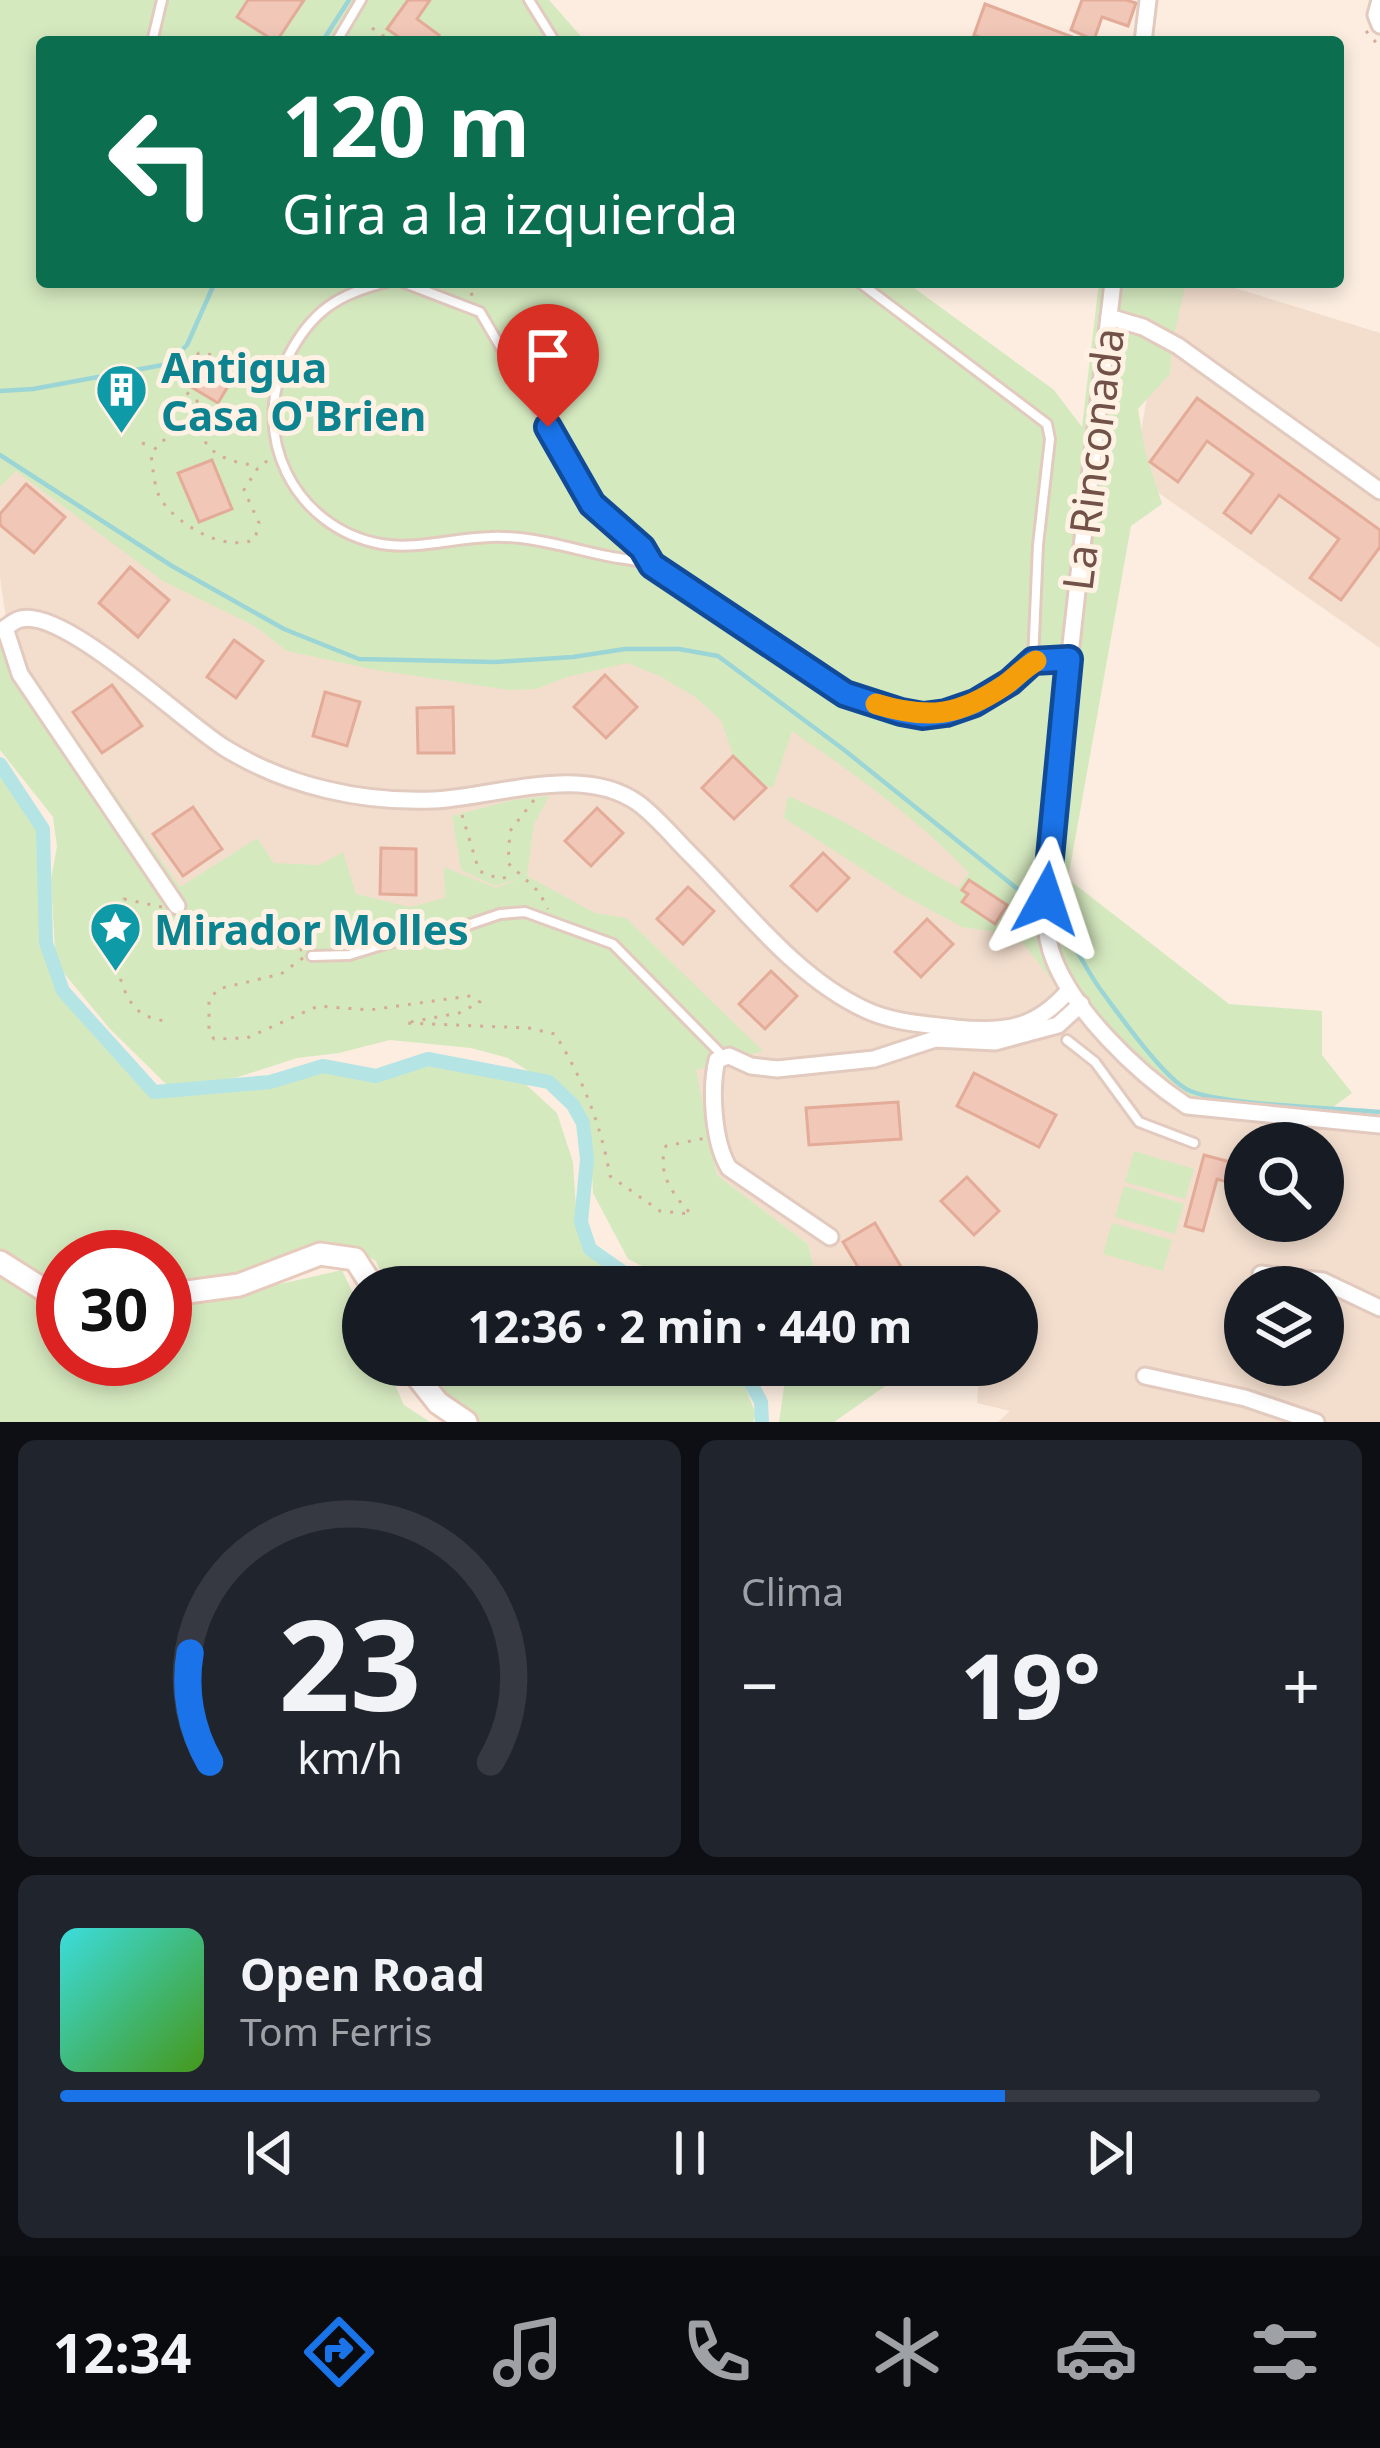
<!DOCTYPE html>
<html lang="es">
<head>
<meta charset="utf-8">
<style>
  body { margin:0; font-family:"Noto Sans",sans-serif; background:#20242c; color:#f1f3f6; height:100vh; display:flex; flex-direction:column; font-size:45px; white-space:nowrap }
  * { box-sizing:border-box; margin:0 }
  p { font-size:39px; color:#9ea1a6 }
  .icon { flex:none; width:66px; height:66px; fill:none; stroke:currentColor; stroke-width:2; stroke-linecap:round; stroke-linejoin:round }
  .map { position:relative; height:1422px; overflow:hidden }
  .sheet { display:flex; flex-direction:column; gap:18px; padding:18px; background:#0d0f14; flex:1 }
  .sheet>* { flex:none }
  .banner { position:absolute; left:36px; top:36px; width:1308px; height:252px; border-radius:12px; box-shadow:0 6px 18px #0003; background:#0b6e4f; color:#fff; overflow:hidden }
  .controls { position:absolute; left:1224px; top:1122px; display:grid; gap:24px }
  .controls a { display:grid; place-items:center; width:120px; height:120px; border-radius:50%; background:#171b24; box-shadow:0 6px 18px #0003; font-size:60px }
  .speed { position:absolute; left:36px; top:1230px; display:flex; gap:24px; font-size:60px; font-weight:700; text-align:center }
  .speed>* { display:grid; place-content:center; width:156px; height:156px; border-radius:50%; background:#171b24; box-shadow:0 6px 18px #0003; line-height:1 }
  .speed .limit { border:18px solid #d22; background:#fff; color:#111 }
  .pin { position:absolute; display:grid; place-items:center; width:102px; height:102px; color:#fff; margin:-123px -51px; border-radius:50% 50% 50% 0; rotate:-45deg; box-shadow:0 0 12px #0007 }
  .pin .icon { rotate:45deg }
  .me { position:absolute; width:132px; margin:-66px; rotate:5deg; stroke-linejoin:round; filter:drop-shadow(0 0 9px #0008) }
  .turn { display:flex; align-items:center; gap:42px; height:252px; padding:0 48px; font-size:54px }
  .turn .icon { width:156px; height:156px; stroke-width:2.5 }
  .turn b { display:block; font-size:84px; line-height:102px }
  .big { font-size:90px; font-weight:700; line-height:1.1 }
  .sheet .tile { flex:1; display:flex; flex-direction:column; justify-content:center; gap:18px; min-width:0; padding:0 42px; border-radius:18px; background:#20242c }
  .sheet .dial { align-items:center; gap:0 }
  .dial svg { height:312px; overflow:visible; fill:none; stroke:#363941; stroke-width:7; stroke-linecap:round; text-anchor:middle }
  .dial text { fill:#f1f3f6; stroke:none }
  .song { display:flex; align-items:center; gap:36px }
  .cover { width:144px; height:144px; border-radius:18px; background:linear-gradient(135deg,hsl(180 70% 55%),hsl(100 70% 35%)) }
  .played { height:12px; border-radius:6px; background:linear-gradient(90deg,#1a73e8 75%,#363941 75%) }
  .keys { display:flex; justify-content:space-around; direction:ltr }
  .heat { display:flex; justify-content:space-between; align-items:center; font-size:66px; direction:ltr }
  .sheet .tiles { flex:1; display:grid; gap:18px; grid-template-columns:1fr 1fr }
  .tile:last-child { grid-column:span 2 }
  .trip { position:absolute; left:342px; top:1266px; width:696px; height:120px; border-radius:60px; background:#171b24; box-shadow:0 6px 18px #0003; font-weight:700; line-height:120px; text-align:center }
  .tabs { display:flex; height:192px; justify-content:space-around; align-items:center; background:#090b0e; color:#9ea1a6 }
  .tabs .icon { width:84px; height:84px }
  .tabs .current { color:#1a73e8 }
  .tabs b { font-size:54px; color:#f1f3f6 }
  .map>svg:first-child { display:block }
  .residential { fill:#f3dece; fill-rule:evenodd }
  .green { fill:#d5e9bf }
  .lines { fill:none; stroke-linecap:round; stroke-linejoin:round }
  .stream { stroke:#9bd5d6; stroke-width:4.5 }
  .canal { stroke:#b5e4e5; stroke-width:14 }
  .building { fill:#f1c7b8; stroke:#e3ab98; stroke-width:3 }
  .lane-casing { stroke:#e2cabf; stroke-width:14 }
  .street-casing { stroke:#e2cabf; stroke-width:21 }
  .secondary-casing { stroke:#e6cabc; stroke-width:27 }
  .path { stroke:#d5aa9b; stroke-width:3; stroke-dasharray:3 9; stroke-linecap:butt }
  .lane { stroke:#fff; stroke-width:8 }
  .street { stroke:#fff; stroke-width:15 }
  .secondary { stroke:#fff; stroke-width:21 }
  .route-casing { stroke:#114b97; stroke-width:30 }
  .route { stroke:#1a73e8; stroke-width:21 }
  .slow { stroke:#f59e0b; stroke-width:21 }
  .labels { text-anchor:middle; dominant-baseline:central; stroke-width:10; stroke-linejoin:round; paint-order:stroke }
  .culture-label { font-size:42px; font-weight:bold; fill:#0d838f; stroke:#fff2e5; text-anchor:start }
  .street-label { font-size:42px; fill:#725148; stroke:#fff2e5 }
</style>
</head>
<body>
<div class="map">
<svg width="1380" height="1422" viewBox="0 0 1380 1422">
  <rect width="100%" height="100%" fill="#fcede0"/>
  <g class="residential">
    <polygon points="1168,282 1216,282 1380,333 1380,648 1133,475"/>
    <path d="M 0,453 L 662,641 L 1060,914 L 1158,1087 L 1380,1124 L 1380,1422 L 998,1422 L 1010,1411 L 977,1403 L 980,1365 L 1017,1365 L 1017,1287 L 819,1287 L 808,1244 L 717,1175 L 695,1069 L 190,904 L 20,664 L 6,618 L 0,578 ZM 1245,1143 L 1323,1143 L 1323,1221 L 1245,1221 ZM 1245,1287 L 1323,1287 L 1323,1365 L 1245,1365 Z"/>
  </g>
  <g class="green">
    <path d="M 0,0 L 549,0 L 586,42 L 42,42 L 42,282 L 906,282 L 1054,390 L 1082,427 L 1099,282 L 1186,282 L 1172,345 L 1170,374 L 1138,409 L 1145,451 L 1162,504 L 1131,526 L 1068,879 L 1229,1004 L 1322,1011 L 1322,1055 L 1352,1093 L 1324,1114 C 1277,1109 1198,1109 1157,1087 C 1108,1060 1053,979 1016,935 L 962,927 L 901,894 L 784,818 L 788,796 L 839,819 L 958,888 L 969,873 C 917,818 854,774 792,731 L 773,788 L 740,775 L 721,720 L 695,697 L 660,676 L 627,663 L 567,677 L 536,689 L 509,690 L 376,670 L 287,651 L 253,625 L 163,581 L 16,471 L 0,487 Z"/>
    <polygon points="0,630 180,887 257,838 274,863 319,865 343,852 356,894 410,907 445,898 444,867 496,888 520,878 495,886 461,870 452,816 513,800 549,796 534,824 527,876 595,913 626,918 763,1051 696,1070 717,1175 808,1244 819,1287 684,1287 628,1259 593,1193 591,1154 569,1107 541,1079 508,1058 471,1048 390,1040 339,1053 297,1058 226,1081 168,1086 110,1029 63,972 55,949 51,880 57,846 53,817 0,750"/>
    <polygon points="0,772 39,830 41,943 59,993 152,1096 175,1097 269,1086 312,1068 377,1071 410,1061 520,1079 557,1113 573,1162 577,1224 601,1254 650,1287 387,1287 376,1261 357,1250 315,1247 219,1278 165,1285 165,1257 63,1257 63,1290 0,1252"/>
    <polygon points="1134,1151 1194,1169 1185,1199 1125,1182"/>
    <polygon points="1124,1186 1184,1204 1175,1234 1115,1217"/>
    <polygon points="1112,1223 1172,1240 1163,1271 1103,1254"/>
    <polygon points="342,1270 363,1315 363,1365 386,1365 404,1405 430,1422 0,1422 0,1276 63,1315 63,1359 165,1359 165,1310"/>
    <polygon points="420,1365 737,1365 756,1415 753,1422 480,1422 425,1376"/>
    <polygon points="772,1365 877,1365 891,1382 834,1422 779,1422 785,1380"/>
  </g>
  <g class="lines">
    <g class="stream">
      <polyline points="322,42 349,0"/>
      <polyline points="0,391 33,389 168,364 187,345 215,282"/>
      <polyline points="0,455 172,566 284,629 359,659 496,662 573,657 625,649 679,649 718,656 843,749 1035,903"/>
      <path d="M 1053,917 C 1074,940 1084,968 1103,993 C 1121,1017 1163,1077 1188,1090 C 1218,1105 1340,1108 1380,1112"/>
    </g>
    <g class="canal">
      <polyline points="0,764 43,829 46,943 63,991 154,1092 270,1082 323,1066 376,1076 428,1059 549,1082 573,1105 583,1123 587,1159 581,1222 590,1249 644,1287"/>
      <polyline points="741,1365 761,1402 762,1422"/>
    </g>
  </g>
  <g class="building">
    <polygon points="248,0 304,0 276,42 237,17"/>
    <polygon points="408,0 430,0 417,19 439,35 434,42 406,42 387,29"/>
    <polygon points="1082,0 1126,0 1136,3 1128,26 1102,17 1094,40 1071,30"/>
    <polygon points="985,4 1083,41 1083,42 991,42 974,35"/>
    <polygon points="204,360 233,378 218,403 188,385"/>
    <polygon points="1197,398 1380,530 1380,547 1341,600 1310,578 1339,539 1279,495 1251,533 1224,513 1253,474 1207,441 1178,482 1150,462"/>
    <polygon points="212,460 232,509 199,522 178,473"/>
    <polygon points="26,484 65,517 34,553 0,525 0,514"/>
    <polygon points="130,567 169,600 138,637 99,603"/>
    <polygon points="234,640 263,661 236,698 207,677"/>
    <polygon points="605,675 637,707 606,738 574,707"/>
    <polygon points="112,685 142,726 102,753 73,712"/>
    <polygon points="325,692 360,702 347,746 313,736"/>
    <polygon points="453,707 454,753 418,753 417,708"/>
    <polygon points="733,756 766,788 734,819 702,788"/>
    <polygon points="193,807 222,849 183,876 153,834"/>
    <polygon points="597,808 623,833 591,866 565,841"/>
    <polygon points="381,848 416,849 416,895 380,894"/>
    <polygon points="823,853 849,878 817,911 791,886"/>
    <polygon points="969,880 1007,905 995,924 962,902 968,894 962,890"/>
    <polygon points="688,887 714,911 683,944 657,919"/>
    <polygon points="927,919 953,944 921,977 895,952"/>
    <polygon points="771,971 797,996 765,1029 739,1004"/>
    <polygon points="974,1073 1056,1115 1039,1147 957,1106"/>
    <polygon points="898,1102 901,1139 809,1145 806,1108"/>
    <polygon points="1204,1155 1245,1166 1245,1187 1217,1179 1203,1231 1185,1226"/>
    <polygon points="967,1177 999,1211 974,1235 941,1201"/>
    <polygon points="875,1223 913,1287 870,1287 843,1242"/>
  </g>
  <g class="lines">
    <defs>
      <g id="lane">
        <polyline points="529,0 555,42"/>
        <polyline points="152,42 162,0"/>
        <polyline points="336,42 361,0"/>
        <path d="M 387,282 C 338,294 312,311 289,355 C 247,433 294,528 381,544 C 417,550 454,538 490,537 C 530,535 568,548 607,556 C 621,559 638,560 651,565 C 670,572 688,589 704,600 C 770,644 838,706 919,715 C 951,718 986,700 1011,681 C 1017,676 1024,666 1031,662 C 1040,658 1057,660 1067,659"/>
        <polyline points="402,282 480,312 593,504 642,548 651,564"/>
        <polyline points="859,282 1047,424 1050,439 1038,545 1033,661"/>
        <polyline points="312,956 349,955 411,936 444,933 500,914 525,912 613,944 722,1055"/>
        <polyline points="1067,1040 1095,1062 1139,1122 1194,1143"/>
      </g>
      <g id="street">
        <polyline points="1380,0 1376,15 1380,25"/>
        <polyline points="1143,42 1148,0"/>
        <path d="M 1113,282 C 1094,448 1073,613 1057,779 C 1052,832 1035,898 1051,951 C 1069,1008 1137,1073 1187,1106 L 1380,1125"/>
        <polyline points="1109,317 1143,327 1178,346 1380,491"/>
        <path d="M 177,906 L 20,674 L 5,628 C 10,625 15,620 21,619 C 65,608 184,723 225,748 C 286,786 362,803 434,800 C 497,797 582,763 638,803 C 657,817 674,838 690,854 C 744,908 796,978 866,1010 C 894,1023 925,1024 955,1028 C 1004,1033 1036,1029 1069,990"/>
        <path d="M 830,1237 L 729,1168 C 713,1142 710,1089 717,1060 L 729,1056 L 751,1066 L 777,1069 L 874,1059 L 935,1039 L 995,1042 L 1058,1025 L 1081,1004"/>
        <polyline points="1261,1274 1323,1281 1380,1308"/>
        <polyline points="1145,1376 1245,1398 1316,1422"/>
      </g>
      <g id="secondary">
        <polyline points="0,1262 63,1302"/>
        <polyline points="165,1295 239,1285 320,1254 355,1259 373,1287"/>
        <polyline points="408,1365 438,1403 466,1422"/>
      </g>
    </defs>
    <use href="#lane" class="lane-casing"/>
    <use href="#street" class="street-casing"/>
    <use href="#secondary" class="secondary-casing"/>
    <g class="path">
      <polyline points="372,28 392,42"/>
      <polyline points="1366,31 1380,47"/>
      <polyline points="466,282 473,297"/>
      <polyline points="170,349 182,368"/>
      <path d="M 223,356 L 199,353 L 182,368 L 186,392 L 203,406 C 191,427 165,433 151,454 C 153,468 154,490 162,501 C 179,526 227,553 255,539 L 259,523 L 244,490 L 259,466 L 272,458"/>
      <path d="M 197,419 C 203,455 226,461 258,466"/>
      <polyline points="142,443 153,447"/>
      <polyline points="534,800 510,831 508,863 539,892 548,909"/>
      <polyline points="462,815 479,871 500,879 514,875"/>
      <path d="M 162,907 L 124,899 C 125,915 119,923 117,938 C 113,959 122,999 140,1012 C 147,1018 158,1019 167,1022"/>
      <polyline points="186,915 230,937 302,950"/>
      <path d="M 303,958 L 281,974 L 218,989 L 209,1000 L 209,1031 L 214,1039 L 247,1038 L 318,1006 L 369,1010 L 469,996 L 480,1002 L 459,1013 L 405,1023 L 529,1028 L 555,1034 C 583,1079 601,1125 610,1176 L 660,1211 L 691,1214 C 673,1195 656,1172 666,1146 L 706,1138"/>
    </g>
    <use href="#lane" class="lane"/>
    <use href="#street" class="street"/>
    <use href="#secondary" class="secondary"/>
  </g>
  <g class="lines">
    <defs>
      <polyline id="route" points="548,427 592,504 642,548 652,565 845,694 901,712 923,716 946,713 975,703 1010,682 1033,661 1069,659 1046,899"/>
    </defs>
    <use href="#route" class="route-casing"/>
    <use href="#route" class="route"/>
    <path class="slow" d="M 876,704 C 929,720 959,716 1005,685 C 1016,677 1025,667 1036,661"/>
  </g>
  <defs>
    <symbol id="building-pin" viewBox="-11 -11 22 30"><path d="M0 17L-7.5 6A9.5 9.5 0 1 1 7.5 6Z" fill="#0f9aa8" stroke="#fff2e5"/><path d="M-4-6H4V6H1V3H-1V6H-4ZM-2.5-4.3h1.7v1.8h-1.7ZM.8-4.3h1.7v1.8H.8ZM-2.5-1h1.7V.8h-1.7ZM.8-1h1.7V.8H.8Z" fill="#fff"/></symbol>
    <symbol id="sight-pin" viewBox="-11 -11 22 30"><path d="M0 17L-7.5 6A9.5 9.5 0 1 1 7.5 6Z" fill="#0f9aa8" stroke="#fff2e5"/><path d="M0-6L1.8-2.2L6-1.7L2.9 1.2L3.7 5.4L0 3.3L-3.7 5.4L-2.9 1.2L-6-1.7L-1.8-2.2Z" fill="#fff"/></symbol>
  </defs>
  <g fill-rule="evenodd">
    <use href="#building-pin" x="92" y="360" width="59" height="81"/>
    <use href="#sight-pin" x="86" y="898" width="59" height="81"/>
  </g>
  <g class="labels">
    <g class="culture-label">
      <text x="161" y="366">Antigua<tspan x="161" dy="48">Casa O'Brien</tspan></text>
      <text x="154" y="928">Mirador Molles</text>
    </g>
    <g class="street-label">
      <text transform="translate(1092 459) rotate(-83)">La Rinconada</text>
    </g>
  </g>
</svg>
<div class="controls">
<a><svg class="icon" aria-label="search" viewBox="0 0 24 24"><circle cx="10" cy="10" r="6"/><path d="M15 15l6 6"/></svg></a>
<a><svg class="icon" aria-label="layers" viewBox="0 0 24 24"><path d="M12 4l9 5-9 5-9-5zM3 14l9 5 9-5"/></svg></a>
</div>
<div class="speed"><div class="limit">30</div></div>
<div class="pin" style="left:548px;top:427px;background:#d93025"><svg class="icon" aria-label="arrive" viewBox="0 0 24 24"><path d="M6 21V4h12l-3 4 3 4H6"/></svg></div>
<svg class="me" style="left:1046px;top:899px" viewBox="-20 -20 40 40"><path d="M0-17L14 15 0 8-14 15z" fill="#1a73e8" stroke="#fff" stroke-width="4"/></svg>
<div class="trip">12:36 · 2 min · 440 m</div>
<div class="banner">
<div class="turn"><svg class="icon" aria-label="left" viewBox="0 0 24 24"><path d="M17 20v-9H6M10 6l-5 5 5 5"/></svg><div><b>120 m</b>Gira a la izquierda</div></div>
</div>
</div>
<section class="sheet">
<div class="tiles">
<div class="tile dial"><svg viewBox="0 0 100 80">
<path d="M14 69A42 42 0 1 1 86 69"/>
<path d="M14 69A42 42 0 0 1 9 41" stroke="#1a73e8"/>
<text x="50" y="56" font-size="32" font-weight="700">23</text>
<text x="50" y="72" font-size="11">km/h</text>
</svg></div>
<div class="tile"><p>Clima</p>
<div class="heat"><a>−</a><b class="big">19°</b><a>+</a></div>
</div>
<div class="tile">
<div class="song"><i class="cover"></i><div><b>Open Road</b><p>Tom Ferris</p></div></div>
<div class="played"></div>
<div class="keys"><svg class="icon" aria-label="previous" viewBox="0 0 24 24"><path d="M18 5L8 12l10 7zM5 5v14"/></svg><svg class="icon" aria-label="pause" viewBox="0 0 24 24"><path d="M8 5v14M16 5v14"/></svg><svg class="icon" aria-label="next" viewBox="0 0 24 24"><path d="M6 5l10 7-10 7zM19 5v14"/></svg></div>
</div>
</div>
</section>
<nav class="tabs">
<b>12:34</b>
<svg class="icon current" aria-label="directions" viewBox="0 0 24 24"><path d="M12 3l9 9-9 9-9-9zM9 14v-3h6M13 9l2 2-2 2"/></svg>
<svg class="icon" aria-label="music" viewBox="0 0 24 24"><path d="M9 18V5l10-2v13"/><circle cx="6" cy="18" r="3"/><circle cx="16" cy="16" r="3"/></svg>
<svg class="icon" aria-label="phone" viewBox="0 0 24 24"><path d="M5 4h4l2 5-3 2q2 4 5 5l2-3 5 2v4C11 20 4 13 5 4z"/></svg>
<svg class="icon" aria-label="climate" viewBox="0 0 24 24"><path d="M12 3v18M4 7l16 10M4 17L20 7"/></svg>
<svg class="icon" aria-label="car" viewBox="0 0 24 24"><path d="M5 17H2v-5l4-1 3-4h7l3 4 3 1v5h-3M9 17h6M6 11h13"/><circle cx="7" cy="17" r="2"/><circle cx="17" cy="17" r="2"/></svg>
<svg class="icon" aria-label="filters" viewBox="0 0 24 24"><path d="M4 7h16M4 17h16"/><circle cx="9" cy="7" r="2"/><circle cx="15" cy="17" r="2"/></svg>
</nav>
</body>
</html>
